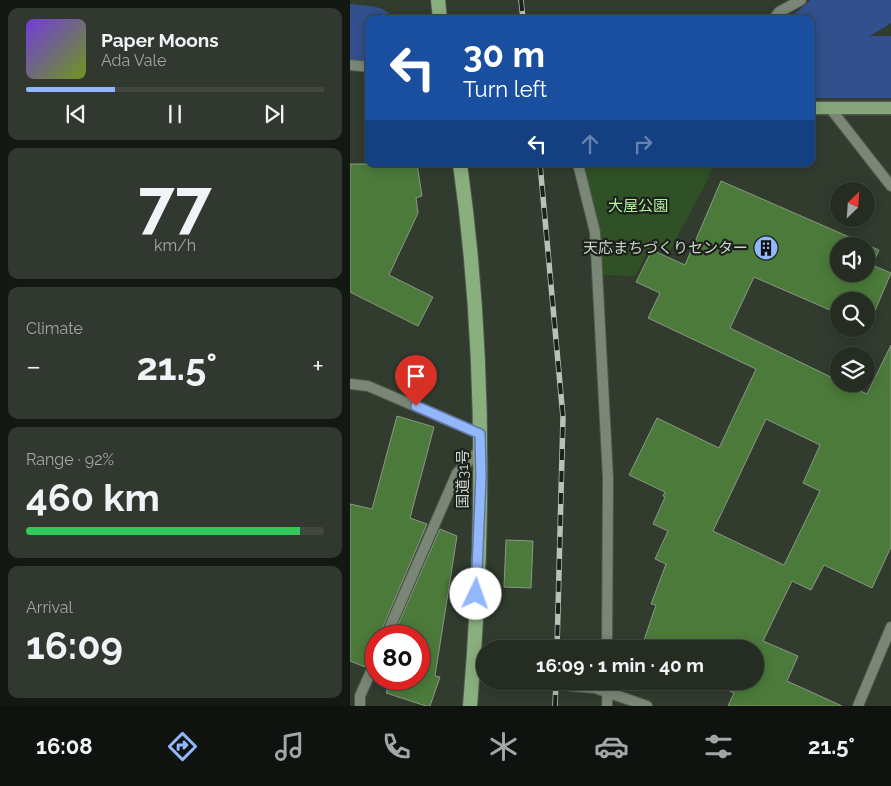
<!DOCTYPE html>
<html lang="en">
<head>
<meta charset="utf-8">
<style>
  body { margin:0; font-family:Raleway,"Noto Sans JP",sans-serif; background:#31382f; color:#f1f3f6; height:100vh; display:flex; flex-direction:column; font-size:19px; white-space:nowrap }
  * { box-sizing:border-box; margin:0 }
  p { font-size:16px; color:#a3a7a5 }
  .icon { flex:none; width:28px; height:28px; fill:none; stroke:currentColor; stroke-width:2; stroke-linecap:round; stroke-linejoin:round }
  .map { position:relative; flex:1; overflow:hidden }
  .side { display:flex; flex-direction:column; gap:8px; padding:8px; background:#141813; width:350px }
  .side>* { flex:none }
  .top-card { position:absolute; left:15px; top:15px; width:450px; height:152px; border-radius:10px; box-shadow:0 2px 12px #0003,0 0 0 1px #424840; background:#1a4fa0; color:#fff; overflow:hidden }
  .needle { width:32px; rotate:25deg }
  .buttons { position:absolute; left:480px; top:182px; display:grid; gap:10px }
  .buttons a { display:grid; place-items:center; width:45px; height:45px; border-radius:50%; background:#252c22; box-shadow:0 2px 12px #0003,0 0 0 1px #424840; font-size:25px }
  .speed { position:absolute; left:15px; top:625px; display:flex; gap:10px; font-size:25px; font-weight:700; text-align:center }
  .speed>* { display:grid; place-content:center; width:65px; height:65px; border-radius:50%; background:#252c22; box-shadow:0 2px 12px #0003,0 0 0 1px #424840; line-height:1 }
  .speed .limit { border:8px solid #d22; background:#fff; color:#111 }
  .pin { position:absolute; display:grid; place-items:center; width:42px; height:42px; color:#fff; margin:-51px -21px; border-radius:50% 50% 50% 0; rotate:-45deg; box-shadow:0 0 5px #0007 }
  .pin .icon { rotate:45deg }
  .me { position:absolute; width:55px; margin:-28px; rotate:3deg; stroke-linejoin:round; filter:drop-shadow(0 0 4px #0008) }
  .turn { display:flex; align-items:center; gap:18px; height:105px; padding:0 15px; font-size:22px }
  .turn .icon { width:65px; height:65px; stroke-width:2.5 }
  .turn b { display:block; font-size:35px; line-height:42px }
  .lanes { display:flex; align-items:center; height:48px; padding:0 15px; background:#0003; justify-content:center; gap:25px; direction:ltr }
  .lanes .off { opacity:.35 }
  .big { font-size:38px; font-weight:700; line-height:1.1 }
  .side .card { flex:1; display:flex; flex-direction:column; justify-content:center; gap:8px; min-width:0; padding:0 18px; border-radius:10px; background:#31382f }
  .side .dial { align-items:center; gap:0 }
  .dial b { font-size:65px; line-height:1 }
  .song { display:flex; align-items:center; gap:15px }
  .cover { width:60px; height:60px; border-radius:8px; background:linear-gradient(135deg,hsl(260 70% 55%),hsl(80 70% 35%)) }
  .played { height:5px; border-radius:2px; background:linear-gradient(90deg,#93b7fd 30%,#424840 30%) }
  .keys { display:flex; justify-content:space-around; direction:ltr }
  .heat { display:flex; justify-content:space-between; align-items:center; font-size:28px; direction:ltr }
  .charge { height:8px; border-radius:4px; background:linear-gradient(90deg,#34c759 92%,#424840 0) }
  .trip { position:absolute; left:126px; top:640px; width:288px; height:50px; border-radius:25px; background:#252c22; box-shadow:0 2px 12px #0003,0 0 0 1px #424840; font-weight:700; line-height:50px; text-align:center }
  .tab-bar { display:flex; height:80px; justify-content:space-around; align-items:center; background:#0f120e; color:#a3a7a5 }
  .tab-bar .icon { width:35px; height:35px }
  .tab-bar .current { color:#93b7fd }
  .tab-bar b { font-size:22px; color:#f1f3f6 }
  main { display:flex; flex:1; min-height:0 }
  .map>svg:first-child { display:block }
  .green { fill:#305125 }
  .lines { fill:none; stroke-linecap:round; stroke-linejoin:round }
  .river { stroke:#32508d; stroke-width:62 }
  .building { fill:#4b7a3a; stroke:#8c9888; fill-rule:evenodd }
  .minor-tunnel { stroke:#495246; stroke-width:10; stroke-dasharray:10 5; stroke-linecap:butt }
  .service-casing { stroke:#4f584d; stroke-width:12 }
  .minor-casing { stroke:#4f584d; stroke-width:12 }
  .primary-casing { stroke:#4f584d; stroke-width:15 }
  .trunk-casing { stroke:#4f584d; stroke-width:16 }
  .service { stroke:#7a8676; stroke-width:10 }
  .minor { stroke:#7a8676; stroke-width:10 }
  .primary { stroke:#86a57c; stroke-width:12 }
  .trunk { stroke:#8aaf7e; stroke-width:14 }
  .rail-casing { stroke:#bac1b8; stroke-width:5.5 }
  .rail { stroke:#1c211b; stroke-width:4; stroke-dasharray:11; stroke-linecap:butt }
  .route-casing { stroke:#6077a4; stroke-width:12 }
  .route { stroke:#93b7fd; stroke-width:9 }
  .labels { text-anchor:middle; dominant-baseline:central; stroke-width:4.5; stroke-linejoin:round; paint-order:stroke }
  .park-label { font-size:15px; fill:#aff298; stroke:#1c211b }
  .poi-label { font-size:15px; fill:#ced5cc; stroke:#1c211b; text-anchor:end }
  .street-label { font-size:15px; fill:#ced5cc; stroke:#1c211b }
</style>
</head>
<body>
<main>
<section class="side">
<div class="card">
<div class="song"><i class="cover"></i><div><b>Paper Moons</b><p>Ada Vale</p></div></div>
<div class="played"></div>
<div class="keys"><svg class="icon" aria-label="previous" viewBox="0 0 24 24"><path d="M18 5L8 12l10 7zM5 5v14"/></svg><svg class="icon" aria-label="pause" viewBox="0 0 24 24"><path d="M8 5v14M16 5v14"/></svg><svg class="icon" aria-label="next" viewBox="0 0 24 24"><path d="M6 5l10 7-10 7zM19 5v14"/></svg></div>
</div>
<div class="card dial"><b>77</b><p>km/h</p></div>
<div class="card"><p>Climate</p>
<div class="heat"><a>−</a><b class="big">21.5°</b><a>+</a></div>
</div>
<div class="card"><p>Range · 92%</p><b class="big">460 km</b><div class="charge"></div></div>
<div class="card"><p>Arrival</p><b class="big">16:09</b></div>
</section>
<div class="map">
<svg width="541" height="706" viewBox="0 0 541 706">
  <rect width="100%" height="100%" fill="#313b2e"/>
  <polygon class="green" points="232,164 364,164 355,185 318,254 301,246 285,276 252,275"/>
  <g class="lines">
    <g class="river">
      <polyline points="0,35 19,37"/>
      <polyline points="461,41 482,22 520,0"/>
      <polyline points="461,67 541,67"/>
    </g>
  </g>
  <g class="building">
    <polygon points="0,164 67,164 72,196 66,198 68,213 39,275 83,297 68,326 0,292"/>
    <path d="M 371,181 L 529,250 L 522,265 L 541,273 L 518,327 L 516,326 L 516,301 L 489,301 L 489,314 L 404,277 L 380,328 L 489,381 L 489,384 L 495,384 L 517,394 L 541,345 L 541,547 L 522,588 L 474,565 L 461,590 L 442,581 L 413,641 L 448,656 L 437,681 L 492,706 L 378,706 L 384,693 L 360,681 L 405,681 L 405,649 L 291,649 L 306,605 L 301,604 L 316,564 L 305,559 L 318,531 L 303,524 L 315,497 L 313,496 L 315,492 L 279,475 L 307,418 L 369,448 L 406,369 L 298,318 L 310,293 L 286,282 L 302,250 L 335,265 ZM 489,246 L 516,246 L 516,274 L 489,274 ZM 416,419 L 470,445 L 453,483 L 470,491 L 434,565 L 363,531 Z"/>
    <polygon points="47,416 84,427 60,518 77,524 29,636 26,636 26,653 20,657 15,667 0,661 0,504 22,509"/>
    <polygon points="90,529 107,536 85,676 90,677 80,706 76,706 36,693 41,679 69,679 69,636 43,636"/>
    <polygon points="156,540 183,541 181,588 154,587"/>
  </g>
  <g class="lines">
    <polyline class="minor-tunnel" points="182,684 221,686"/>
    <defs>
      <g id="service">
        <polyline points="36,636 107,473 130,450"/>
        <polyline points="10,706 10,696 26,660"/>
      </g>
      <g id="minor">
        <polyline points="424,19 429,12 451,0"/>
        <polyline points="0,65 19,67"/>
        <polyline points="480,108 541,186"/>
        <polyline points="228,164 245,232 258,478 257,649"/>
        <polyline points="0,384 18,386 130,434"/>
        <polyline points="122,673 135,676"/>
        <polyline points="165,681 182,684"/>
        <polyline points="221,686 245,688 297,706"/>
        <polyline points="257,706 258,681"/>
        <polyline points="508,706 541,627"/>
      </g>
      <polyline id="primary" points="461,108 541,108"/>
      <g id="trunk">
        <polyline points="88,0 90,19"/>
        <path d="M 110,164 C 135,341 135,527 120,706"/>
      </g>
    </defs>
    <use href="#service" class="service-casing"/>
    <use href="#minor" class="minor-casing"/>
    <use href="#primary" class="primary-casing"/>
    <use href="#trunk" class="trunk-casing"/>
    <use href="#service" class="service"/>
    <use href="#minor" class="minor"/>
    <use href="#primary" class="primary"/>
    <use href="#trunk" class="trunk"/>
    <defs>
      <g id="rail">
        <polyline points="171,0 173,19"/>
        <polyline points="190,164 213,417 207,649"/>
        <polyline points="205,706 206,681"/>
      </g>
    </defs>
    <use href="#rail" class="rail-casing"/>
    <use href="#rail" class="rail"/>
  </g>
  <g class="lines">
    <defs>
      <polyline id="route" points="66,406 130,434 131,476 126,594"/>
    </defs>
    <use href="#route" class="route-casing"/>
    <use href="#route" class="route"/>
  </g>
  <defs>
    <symbol id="building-disc" viewBox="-11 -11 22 22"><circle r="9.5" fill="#93b7fd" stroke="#1c211b"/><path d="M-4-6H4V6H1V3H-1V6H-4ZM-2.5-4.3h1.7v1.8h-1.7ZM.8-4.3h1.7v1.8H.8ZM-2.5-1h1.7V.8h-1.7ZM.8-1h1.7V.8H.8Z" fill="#111"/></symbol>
  </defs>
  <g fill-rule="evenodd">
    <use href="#building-disc" x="402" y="234" width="28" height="28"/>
  </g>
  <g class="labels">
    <g class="park-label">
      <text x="288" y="206">大屋公園</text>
    </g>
    <g class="poi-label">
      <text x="398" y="248">天応まちづくりセンター</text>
    </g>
    <g class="street-label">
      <text transform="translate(113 479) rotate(-90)">国道31号</text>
    </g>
  </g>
</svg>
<div class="buttons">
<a><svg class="needle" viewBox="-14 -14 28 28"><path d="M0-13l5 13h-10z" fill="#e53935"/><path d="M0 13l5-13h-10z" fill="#a3a7a5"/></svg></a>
<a><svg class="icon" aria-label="sound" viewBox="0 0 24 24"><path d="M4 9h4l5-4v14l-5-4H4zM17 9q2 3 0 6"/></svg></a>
<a><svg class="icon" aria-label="search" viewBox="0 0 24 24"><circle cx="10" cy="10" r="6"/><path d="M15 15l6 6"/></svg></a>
<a><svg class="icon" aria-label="layers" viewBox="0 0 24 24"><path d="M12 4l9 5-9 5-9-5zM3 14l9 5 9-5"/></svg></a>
</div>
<div class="speed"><div class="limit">80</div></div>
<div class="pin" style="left:66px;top:406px;background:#d93025"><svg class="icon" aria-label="arrive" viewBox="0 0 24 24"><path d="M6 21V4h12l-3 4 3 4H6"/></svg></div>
<svg class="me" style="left:126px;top:594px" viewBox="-20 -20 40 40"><circle r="19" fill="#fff"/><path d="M0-13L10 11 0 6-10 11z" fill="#93b7fd"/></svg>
<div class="trip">16:09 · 1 min · 40 m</div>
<div class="top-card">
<div class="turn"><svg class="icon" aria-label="left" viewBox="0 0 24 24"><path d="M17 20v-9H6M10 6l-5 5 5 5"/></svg><div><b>30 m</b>Turn left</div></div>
<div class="lanes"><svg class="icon" aria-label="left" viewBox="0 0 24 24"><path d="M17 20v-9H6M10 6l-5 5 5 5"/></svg><svg class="icon off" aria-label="ahead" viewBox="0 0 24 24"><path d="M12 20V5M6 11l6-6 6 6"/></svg><svg class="icon off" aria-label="right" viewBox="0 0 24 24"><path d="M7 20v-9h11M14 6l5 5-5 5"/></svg></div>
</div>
</div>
</main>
<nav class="tab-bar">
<b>16:08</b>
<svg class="icon current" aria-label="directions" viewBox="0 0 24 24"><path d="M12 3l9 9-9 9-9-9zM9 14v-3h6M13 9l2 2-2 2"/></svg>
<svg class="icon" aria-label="music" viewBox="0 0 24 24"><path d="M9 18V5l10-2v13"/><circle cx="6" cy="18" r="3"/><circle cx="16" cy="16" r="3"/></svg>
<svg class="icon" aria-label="phone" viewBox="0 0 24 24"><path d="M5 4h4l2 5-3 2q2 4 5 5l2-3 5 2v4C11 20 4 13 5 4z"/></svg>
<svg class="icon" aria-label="climate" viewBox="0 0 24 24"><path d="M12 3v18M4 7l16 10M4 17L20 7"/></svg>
<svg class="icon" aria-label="car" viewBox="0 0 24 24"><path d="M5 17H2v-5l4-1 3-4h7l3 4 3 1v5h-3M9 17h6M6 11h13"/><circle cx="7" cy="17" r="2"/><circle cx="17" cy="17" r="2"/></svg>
<svg class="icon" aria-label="filters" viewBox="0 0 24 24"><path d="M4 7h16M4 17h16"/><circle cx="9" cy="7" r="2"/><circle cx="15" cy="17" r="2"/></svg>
<b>21.5°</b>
</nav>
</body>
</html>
